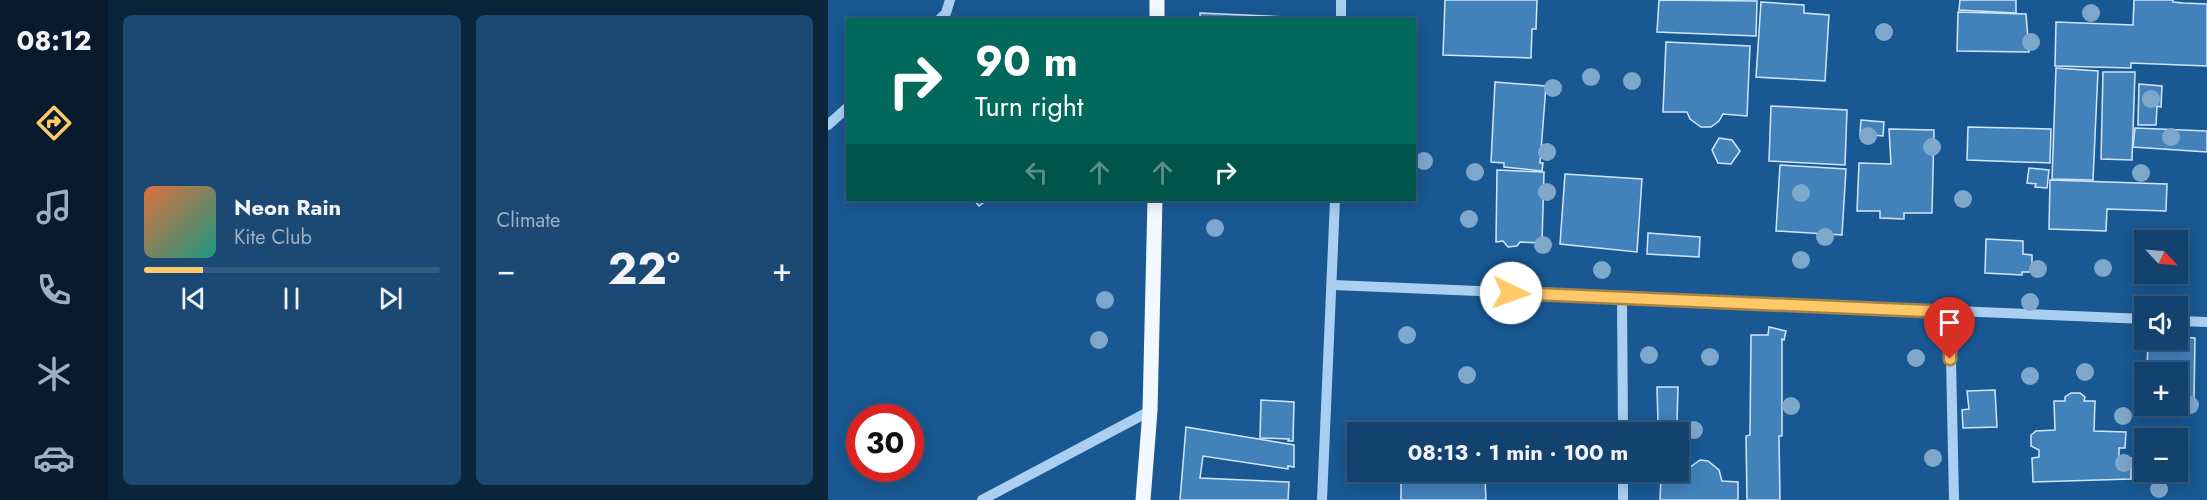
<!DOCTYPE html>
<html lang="en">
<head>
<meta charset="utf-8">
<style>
  body { margin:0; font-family:Jost,sans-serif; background:#1c4973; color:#f1f3f6; height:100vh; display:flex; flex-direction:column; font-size:22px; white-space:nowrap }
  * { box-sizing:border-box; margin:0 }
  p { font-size:20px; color:#9db0c2 }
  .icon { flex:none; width:33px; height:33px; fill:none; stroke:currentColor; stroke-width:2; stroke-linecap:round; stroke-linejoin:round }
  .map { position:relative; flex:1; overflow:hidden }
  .sheet { display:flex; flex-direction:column; gap:15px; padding:15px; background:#0a243c; width:720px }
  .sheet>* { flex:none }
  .guide { position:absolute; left:18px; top:18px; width:570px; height:183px; border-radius:0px; box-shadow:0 3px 15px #0003,0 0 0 2px #325b81; background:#00695c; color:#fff; overflow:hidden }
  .needle { width:39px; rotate:116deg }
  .fabs { position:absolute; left:1306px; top:230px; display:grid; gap:12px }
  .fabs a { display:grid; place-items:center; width:54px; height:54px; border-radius:0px; background:#13426e; box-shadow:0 3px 15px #0003,0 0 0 2px #325b81; font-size:30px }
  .speed { position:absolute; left:18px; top:404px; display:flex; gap:12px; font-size:30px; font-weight:700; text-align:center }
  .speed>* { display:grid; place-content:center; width:78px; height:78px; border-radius:50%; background:#13426e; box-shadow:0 3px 15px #0003,0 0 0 2px #325b81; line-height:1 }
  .speed .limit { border:9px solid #d22; background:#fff; color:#111 }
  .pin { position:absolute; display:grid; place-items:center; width:51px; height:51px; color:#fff; margin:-62px -26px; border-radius:50% 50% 50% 0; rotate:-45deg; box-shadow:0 0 6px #0007 }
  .pin .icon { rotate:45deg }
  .me { position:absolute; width:66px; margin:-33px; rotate:93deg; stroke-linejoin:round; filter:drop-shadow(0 0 4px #0008) }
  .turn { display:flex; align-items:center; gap:21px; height:126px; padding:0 30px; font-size:27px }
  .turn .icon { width:78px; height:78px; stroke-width:2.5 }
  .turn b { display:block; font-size:42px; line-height:51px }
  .lanes { display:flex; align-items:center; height:57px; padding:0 30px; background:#0003; justify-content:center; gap:30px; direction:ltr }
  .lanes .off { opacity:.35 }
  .big { font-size:45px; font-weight:700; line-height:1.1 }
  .sheet .tile { flex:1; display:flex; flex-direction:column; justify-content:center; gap:9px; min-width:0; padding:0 21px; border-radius:9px; background:#1c4973 }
  .song { display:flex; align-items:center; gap:18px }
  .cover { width:72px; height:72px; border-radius:9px; background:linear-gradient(135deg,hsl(20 70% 55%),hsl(170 70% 35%)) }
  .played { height:6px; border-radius:3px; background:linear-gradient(90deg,#ffc868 20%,#325b81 20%) }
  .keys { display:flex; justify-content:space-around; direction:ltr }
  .heat { display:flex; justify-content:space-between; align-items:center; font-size:33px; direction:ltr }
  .sheet .tiles { flex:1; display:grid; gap:15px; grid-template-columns:repeat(2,1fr) }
  .trip { position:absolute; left:519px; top:422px; width:342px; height:60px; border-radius:0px; background:#13426e; box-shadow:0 3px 15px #0003,0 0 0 2px #325b81; font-weight:700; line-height:60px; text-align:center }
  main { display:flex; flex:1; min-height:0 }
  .tabs { display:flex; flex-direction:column; width:108px; justify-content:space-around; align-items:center; background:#081a2c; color:#9db0c2 }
  .tabs .icon { width:42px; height:42px }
  .tabs .current { color:#ffc868 }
  .tabs b { font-size:27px; color:#f1f3f6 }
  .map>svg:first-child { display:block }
  .building { fill:#4281ba; stroke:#d1e7fb; stroke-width:1.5 }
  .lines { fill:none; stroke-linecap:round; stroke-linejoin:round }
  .minor { stroke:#aacff0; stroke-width:10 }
  .major { stroke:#f2f8ff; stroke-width:15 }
  .tree { fill:#7ea7cc }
  .route-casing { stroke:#a68244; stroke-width:15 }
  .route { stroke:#ffc868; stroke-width:10 }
</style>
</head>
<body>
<main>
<nav class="tabs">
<b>08:12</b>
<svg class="icon current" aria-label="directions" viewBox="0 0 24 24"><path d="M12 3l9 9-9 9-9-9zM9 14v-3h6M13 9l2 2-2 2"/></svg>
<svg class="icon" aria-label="music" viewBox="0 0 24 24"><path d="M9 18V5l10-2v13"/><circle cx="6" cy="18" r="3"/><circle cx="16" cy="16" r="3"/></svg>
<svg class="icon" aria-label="phone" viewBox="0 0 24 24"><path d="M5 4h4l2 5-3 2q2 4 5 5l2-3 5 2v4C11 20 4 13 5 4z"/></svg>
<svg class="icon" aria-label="climate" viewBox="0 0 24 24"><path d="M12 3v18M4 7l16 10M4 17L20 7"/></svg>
<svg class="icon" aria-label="car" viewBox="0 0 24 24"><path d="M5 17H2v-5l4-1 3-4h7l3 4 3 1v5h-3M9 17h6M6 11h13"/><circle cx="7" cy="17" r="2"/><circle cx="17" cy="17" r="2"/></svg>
</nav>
<section class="sheet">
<div class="tiles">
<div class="tile">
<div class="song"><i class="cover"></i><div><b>Neon Rain</b><p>Kite Club</p></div></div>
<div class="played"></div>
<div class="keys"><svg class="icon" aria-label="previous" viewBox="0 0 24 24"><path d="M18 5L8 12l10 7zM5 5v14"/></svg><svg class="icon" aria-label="pause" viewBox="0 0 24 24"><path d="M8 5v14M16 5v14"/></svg><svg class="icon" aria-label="next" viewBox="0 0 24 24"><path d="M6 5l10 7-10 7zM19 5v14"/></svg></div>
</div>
<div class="tile"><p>Climate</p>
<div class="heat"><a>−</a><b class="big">22°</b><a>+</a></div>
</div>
</div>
</section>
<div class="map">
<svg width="1379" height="500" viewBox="0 0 1379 500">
  <rect width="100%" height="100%" fill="#195893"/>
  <g class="building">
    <polygon points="617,0 709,0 708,29 704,29 703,58 615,55"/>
    <polygon points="831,0 929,1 928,36 829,32"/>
    <polygon points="1132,0 1188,0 1188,13 1131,10"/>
    <polygon points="1306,0 1345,0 1345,2 1355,3 1379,4 1379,66 1303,63 1303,68 1227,66 1228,22 1305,25"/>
    <polygon points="933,2 976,5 976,13 1001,15 997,81 928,77"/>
    <polygon points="1130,12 1198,14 1201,52 1129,51"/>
    <polygon points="372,13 458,17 458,20 372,20"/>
    <polygon points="838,42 922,46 919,116 895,114 891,121 883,127 873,127 862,119 859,112 835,112"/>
    <polygon points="1228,68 1270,71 1265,180 1224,179"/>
    <polygon points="1275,72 1307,72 1304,160 1273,159"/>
    <polygon points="667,82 718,86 712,163 715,163 714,171 676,167 676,163 663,162"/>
    <polygon points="1311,84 1334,86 1333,107 1329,106 1328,125 1310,125"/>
    <polygon points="943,106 1019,110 1017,165 941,161"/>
    <polygon points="1033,120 1056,122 1055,136 1032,134"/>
    <polygon points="1140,127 1223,129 1222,163 1139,160"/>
    <polygon points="1307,128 1379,131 1379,152 1305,147"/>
    <polygon points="1061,129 1106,130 1104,213 1076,213 1076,219 1052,218 1052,211 1029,211 1031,163 1063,164"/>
    <polygon points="891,138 904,140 912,151 903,164 890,163 884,150"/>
    <polygon points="952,165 1018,169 1014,235 948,231"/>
    <polygon points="1201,168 1221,170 1219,188 1207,187 1208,184 1199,183"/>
    <polygon points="669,170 716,172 714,243 692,242 689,246 680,247 675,241 668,242"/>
    <polygon points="737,174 814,179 809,252 732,244"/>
    <polygon points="1222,180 1339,184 1338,211 1279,209 1278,231 1221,229"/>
    <polygon points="146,200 159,200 151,206"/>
    <polygon points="820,233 872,237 871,257 819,254"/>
    <polygon points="1313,236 1337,237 1336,240 1317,240 1317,273 1334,273 1334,279 1311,278"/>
    <polygon points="1158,239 1195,241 1195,254 1204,255 1204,272 1194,272 1194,275 1157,273"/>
    <polygon points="941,327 958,331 956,340 954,339 954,436 951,436 952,500 919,500 918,436 922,435 923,335 940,335"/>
    <polygon points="1350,337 1367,338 1366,402 1350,401 1350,372 1319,372 1320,339 1350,339"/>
    <polygon points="829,387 850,387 849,424 830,423"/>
    <polygon points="1167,390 1169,427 1135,428 1134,410 1141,409 1139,391"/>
    <polygon points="1243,393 1252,393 1257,397 1256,401 1267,401 1266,431 1298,432 1297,448 1291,448 1291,458 1303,458 1303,479 1205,482 1204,458 1211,457 1211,450 1203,446 1203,435 1208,431 1227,430 1226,401 1237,401 1237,397"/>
    <polygon points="433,400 466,402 465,441 460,441 461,439 432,438"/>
    <polygon points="358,427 466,445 466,467 460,466 460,469 375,456 372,478 461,482 460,500 352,500"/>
    <rect x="641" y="428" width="29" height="4"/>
    <polygon points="872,460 880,461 891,470 894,481 910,482 910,500 832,500 833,476 858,477 861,468"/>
    <polygon points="603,471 642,471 642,479 657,478 658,500 573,500 573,472 602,473"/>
  </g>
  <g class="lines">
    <g class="minor">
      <polyline points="111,20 118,13 122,0"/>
      <polyline points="513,20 513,0"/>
      <polyline points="0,125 20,107"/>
      <polyline points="505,285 1317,319"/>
      <polyline points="794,298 795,432"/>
      <polyline points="1122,312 1126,500"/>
      <polyline points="1350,321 1379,322"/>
      <polyline points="795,471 795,500"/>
      <polyline points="154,500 322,411"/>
      <polyline points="494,500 507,200"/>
    </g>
    <g class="major">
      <polyline points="329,0 329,20"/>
      <polyline points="315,500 322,411 327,200"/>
    </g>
  </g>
  <g class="tree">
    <circle cx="1263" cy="13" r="9"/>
    <circle cx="1056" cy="32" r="9"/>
    <circle cx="1203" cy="42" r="9"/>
    <circle cx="763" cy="77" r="9"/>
    <circle cx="804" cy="81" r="9"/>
    <circle cx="725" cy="88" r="9"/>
    <circle cx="1323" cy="99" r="9"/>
    <circle cx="1040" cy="136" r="9"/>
    <circle cx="1343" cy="137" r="9"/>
    <circle cx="1104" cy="147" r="9"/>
    <circle cx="719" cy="152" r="9"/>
    <circle cx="596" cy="161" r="9"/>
    <circle cx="647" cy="172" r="9"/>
    <circle cx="1313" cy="173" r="9"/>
    <circle cx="719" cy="192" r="9"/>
    <circle cx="973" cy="193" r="9"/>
    <circle cx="1135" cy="199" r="9"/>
    <circle cx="641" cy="219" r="9"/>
    <circle cx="387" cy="228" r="9"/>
    <circle cx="997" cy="237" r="9"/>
    <circle cx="715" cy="245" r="9"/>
    <circle cx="973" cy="260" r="9"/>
    <circle cx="1275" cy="268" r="9"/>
    <circle cx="1210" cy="269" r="9"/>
    <circle cx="774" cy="270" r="9"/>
    <circle cx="277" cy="300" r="9"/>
    <circle cx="1202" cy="302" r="9"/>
    <circle cx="579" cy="335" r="9"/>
    <circle cx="271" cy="340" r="9"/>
    <circle cx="821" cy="355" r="9"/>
    <circle cx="882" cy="357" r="9"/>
    <circle cx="1088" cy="358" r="9"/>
    <circle cx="1257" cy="372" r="9"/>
    <circle cx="639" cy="375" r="9"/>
    <circle cx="1202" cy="376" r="9"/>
    <circle cx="1362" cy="405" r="9"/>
    <circle cx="963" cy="406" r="9"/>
    <circle cx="1295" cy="416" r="9"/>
    <circle cx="866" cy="430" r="9"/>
    <circle cx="1105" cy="458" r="9"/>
    <circle cx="1296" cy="463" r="9"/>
    <circle cx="1331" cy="489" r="9"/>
  </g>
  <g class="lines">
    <defs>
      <polyline id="route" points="683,293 1122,312 1122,359"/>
    </defs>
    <use href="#route" class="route-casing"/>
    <use href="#route" class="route"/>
  </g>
</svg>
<div class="fabs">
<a><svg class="needle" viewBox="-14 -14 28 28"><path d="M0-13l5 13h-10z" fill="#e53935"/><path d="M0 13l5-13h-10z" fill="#9db0c2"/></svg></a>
<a><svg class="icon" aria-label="sound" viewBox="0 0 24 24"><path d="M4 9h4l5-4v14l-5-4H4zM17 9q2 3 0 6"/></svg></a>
<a>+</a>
<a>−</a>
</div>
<div class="speed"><div class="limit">30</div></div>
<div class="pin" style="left:1122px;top:359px;background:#d93025"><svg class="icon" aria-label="arrive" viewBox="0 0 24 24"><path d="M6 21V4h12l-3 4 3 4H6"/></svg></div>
<svg class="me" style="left:683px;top:293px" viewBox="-20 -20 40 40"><circle r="19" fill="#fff"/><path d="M0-13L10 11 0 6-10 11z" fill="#ffc868"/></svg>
<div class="trip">08:13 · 1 min · 100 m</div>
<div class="guide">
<div class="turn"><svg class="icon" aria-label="right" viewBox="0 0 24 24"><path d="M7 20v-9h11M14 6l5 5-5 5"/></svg><div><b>90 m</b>Turn right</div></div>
<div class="lanes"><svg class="icon off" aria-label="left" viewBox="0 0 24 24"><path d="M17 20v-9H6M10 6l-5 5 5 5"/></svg><svg class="icon off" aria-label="ahead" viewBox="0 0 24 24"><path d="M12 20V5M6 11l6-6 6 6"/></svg><svg class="icon off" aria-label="ahead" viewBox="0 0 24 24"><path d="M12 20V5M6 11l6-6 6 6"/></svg><svg class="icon" aria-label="right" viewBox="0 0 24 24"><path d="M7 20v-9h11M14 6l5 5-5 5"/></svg></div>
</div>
</div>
</main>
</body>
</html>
